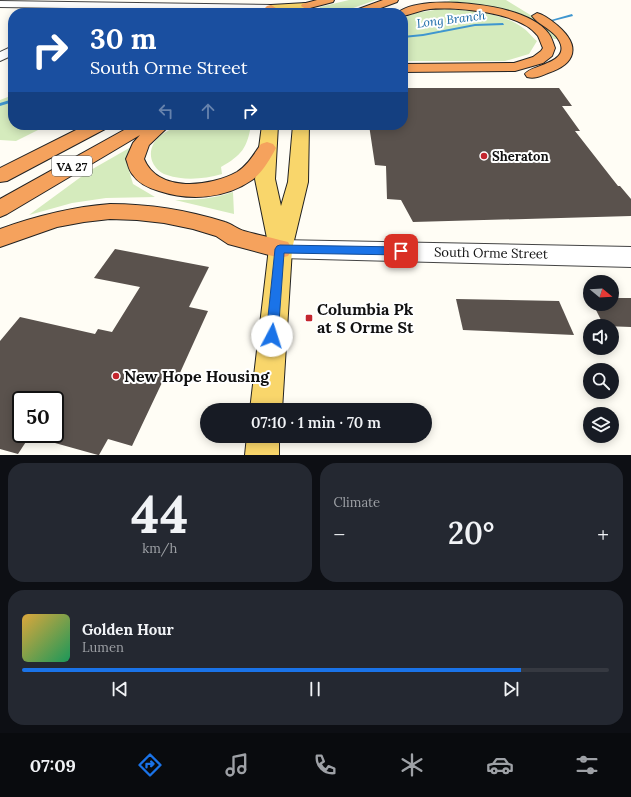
<!DOCTYPE html>
<html lang="en">
<head>
<meta charset="utf-8">
<style>
  body { margin:0; font-family:Lora,serif; background:#242831; color:#f1f3f6; height:100vh; display:flex; flex-direction:column; font-size:15px; white-space:nowrap }
  * { box-sizing:border-box; margin:0 }
  p { font-size:13px; color:#9ea1a6 }
  .icon { flex:none; width:22px; height:22px; fill:none; stroke:currentColor; stroke-width:2; stroke-linecap:round; stroke-linejoin:round }
  .map { position:relative; height:455px; overflow:hidden }
  .drawer { display:flex; flex-direction:column; gap:8px; padding:8px; background:#0d0f14; flex:1 }
  .drawer>* { flex:none }
  .banner { position:absolute; left:8px; top:8px; width:400px; height:122px; border-radius:16px; box-shadow:0 2px 10px #0003; background:#1a4fa0; color:#fff; overflow:hidden }
  .needle { width:26px; rotate:108deg }
  .controls { position:absolute; left:583px; top:275px; display:grid; gap:8px }
  .controls a { display:grid; place-items:center; width:36px; height:36px; border-radius:50%; background:#171b24; box-shadow:0 2px 10px #0003; font-size:20px }
  .speed { position:absolute; left:12px; top:391px; display:flex; gap:8px; font-size:20px; font-weight:700; text-align:center }
  .speed>* { display:grid; place-content:center; width:52px; height:52px; border-radius:50%; background:#171b24; box-shadow:0 2px 10px #0003; line-height:1 }
  .speed .limit { border:2px solid #111; border-radius:6px; background:#fff; color:#111 }
  .pin { position:absolute; display:grid; place-items:center; width:34px; height:34px; color:#fff; margin:-17px; border-radius:8px; box-shadow:0 2px 6px #0006 }
  .me { position:absolute; width:44px; margin:-22px; rotate:5deg; stroke-linejoin:round; filter:drop-shadow(0 0 3px #0008) }
  .turn { display:flex; align-items:center; gap:14px; height:84px; padding:0 16px; font-size:18px }
  .turn .icon { width:52px; height:52px; stroke-width:2.5 }
  .turn b { display:block; font-size:28px; line-height:34px }
  .lanes { display:flex; align-items:center; height:38px; padding:0 16px; background:#0003; justify-content:center; gap:20px; direction:ltr }
  .lanes .off { opacity:.35 }
  .big { font-size:30px; font-weight:600; line-height:1.1 }
  .drawer .widget { flex:1; display:flex; flex-direction:column; justify-content:center; gap:6px; min-width:0; padding:0 14px; border-radius:16px; background:#242831 }
  .drawer .dial { align-items:center; gap:0 }
  .dial b { font-size:52px; line-height:1 }
  .song { display:flex; align-items:center; gap:12px }
  .cover { width:48px; height:48px; border-radius:6px; background:linear-gradient(135deg,hsl(40 70% 55%),hsl(150 70% 35%)) }
  .played { height:4px; border-radius:2px; background:linear-gradient(90deg,#1a73e8 85%,#363941 85%) }
  .keys { display:flex; justify-content:space-around; direction:ltr }
  .heat { display:flex; justify-content:space-between; align-items:center; font-size:22px; direction:ltr }
  .drawer .tiles { flex:1; display:grid; gap:8px; grid-template-columns:1fr 1fr }
  .widget:last-child { grid-column:span 2 }
  .trip { position:absolute; left:200px; top:403px; width:232px; height:40px; border-radius:20px; background:#171b24; box-shadow:0 2px 10px #0003; font-weight:600; line-height:40px; text-align:center }
  .tabs { display:flex; height:64px; justify-content:space-around; align-items:center; background:#090b0e; color:#9ea1a6 }
  .tabs .icon { width:28px; height:28px }
  .tabs .current { color:#1a73e8 }
  .tabs b { font-size:18px; color:#f1f3f6 }
  .map>svg:first-child { display:block }
  .green { fill:#d5ebbd }
  .lines { fill:none; stroke-linecap:round; stroke-linejoin:round }
  .stream { fill:#3f96cf; fill-rule:evenodd }
  .building { fill:#5a524d }
  .minor-casing { stroke:#444; stroke-width:2 }
  .major-casing { stroke:#222; stroke-width:2 }
  .highway-casing { stroke:#222; stroke-width:2 }
  .minor { fill:#fff; fill-rule:evenodd }
  .major { fill:#f9d66b; fill-rule:evenodd }
  .highway { fill:#f5a25d; fill-rule:evenodd }
  .route { fill:#1a73e8; stroke:#114b97 }
  .poi-dot { fill:#c4262e; stroke:#fff; stroke-width:1.5 }
  .labels { text-anchor:middle; dominant-baseline:central; stroke-width:4; stroke-linejoin:round; paint-order:stroke }
  .far-water-label { font-size:12px; font-style:italic; fill:#1768a6; stroke:#fff }
  .shield { fill:#fff; stroke:#585858; stroke-width:1 }
  .shield-label { font-size:12px; font-weight:bold; fill:#111 }
  .poi-label { font-size:13px; font-weight:bold; fill:#111; stroke:#fff; text-anchor:start }
  .street-label { font-size:13px; fill:#111; stroke:#fff }
  .near-poi-label { font-size:16px; font-weight:bold; fill:#111; stroke:#fff; text-anchor:start }
</style>
</head>
<body>
<div class="map">
<svg width="631" height="455" viewBox="0 0 631 455">
  <rect width="100%" height="100%" fill="#fffdf5"/>
  <g class="green">
    <polygon points="349,0 376,0 339,13 320,13 320,7"/>
    <polygon points="451,0 506,0 550,27 560,39 554,39 545,30 526,19 444,3"/>
    <path d="M 441,9 C 467,10 502,12 523,28 C 528,31 532,37 537,41 L 529,54 L 505,61 L 403,61 L 403,18 L 416,13 Z"/>
    <polygon points="13,95 13,125 48,125 16,141 0,140 0,100"/>
    <path d="M 179,125 L 251,125 C 247,148 242,155 221,167 L 222,174 C 204,179 185,181 167,175 C 151,170 145,150 158,138 C 164,132 172,129 179,125 Z"/>
    <polygon points="131,147 126,160 133,184 155,197 106,198 72,203 29,215 89,171"/>
    <path d="M 233,192 L 234,214 L 175,200 C 195,200 213,199 233,192 Z"/>
  </g>
  <g class="lines">
    <g class="stream">
      <polygon points="572,14 573,16 553,21 551,20"/>
      <polygon points="503,23 504,25 475,26 423,36 403,38 403,36 423,34 475,24"/>
      <polygon points="13,99 13,102 0,106 0,103"/>
    </g>
  </g>
  <g class="building">
    <polygon points="403,88 559,88 572,106 562,106 580,131 575,131 618,186 620,186 631,199 631,216 413,222 401,200 387,199 386,166 375,165 369,125 403,125"/>
    <polygon points="115,249 209,267 189,307 208,311 179,375 167,372 132,446 108,439 99,455 98,455 55,443 55,400 21,400 21,434 31,434 18,454 0,449 0,341 20,317 95,334 98,329 112,332 140,287 94,278"/>
    <polygon points="612,298 631,298 631,327 604,326 593,304 612,304"/>
    <polygon points="456,299 559,301 574,335 463,330"/>
  </g>
  <g class="lines">
    <defs>
      <g id="minor">
        <polygon points="0,1 271,5 276,8 271,11 0,7"/>
        <polygon points="13,46 13,55 0,61 0,52"/>
        <polygon points="280,240 631,247 631,267 280,258 272,256 268,249 272,242"/>
      </g>
      <g id="major">
        <polygon points="306,3 310,4 311,6 310,8 271,11 266,8 271,5"/>
        <polygon points="262,125 278,125 275,179 281,206 288,182 293,125 309,125 308,182 292,249 282,410 250,410 269,248 255,179"/>
        <polygon points="247,436 279,436 279,455 245,455"/>
      </g>
      <g id="highway">
        <polygon points="317,0 334,0 333,2 306,9 301,6 302,4"/>
        <polygon points="383,0 398,0 397,2 367,13 352,13 353,11"/>
        <path d="M 430,3 C 461,1 529,6 549,34 C 552,38 553,43 555,48 L 552,56 L 543,63 L 515,71 L 403,72 L 403,64 L 514,63 L 533,57 L 541,51 L 543,48 C 541,44 540,40 538,36 C 521,12 458,7 430,9 C 421,10 412,14 403,16 L 403,13 L 398,13 C 404,6 421,4 430,3 Z"/>
        <polygon points="271,5 276,8 271,13 260,13 267,6"/>
        <path d="M 537,13 C 545,15 552,21 558,26 C 581,46 576,64 548,73 C 541,76 535,79 527,77 L 525,74 C 532,64 577,63 556,36 C 549,28 538,24 532,16 Z"/>
        <polygon points="86,125 107,125 105,129 7,181 0,182 0,168"/>
        <path d="M 133,125 L 170,125 L 149,145 L 144,159 C 158,193 210,187 237,172 C 248,165 254,154 261,144 L 267,142 L 273,144 L 276,148 C 270,159 263,172 252,180 C 225,199 189,201 159,191 C 149,188 139,184 133,175 C 129,171 128,164 126,159 L 133,143 L 140,135 L 7,214 L 0,217 L 0,199 Z"/>
        <path d="M 110,204 C 150,204 187,210 225,222 C 232,224 237,229 244,231 C 258,235 274,238 288,242 L 292,249 L 288,256 L 280,258 L 228,244 L 216,236 L 193,229 L 164,223 L 137,220 L 110,219 L 84,222 L 57,227 L 0,247 L 0,229 C 36,216 72,207 110,204 Z"/>
      </g>
    </defs>
    <use href="#minor" class="minor-casing"/>
    <use href="#major" class="major-casing"/>
    <use href="#highway" class="highway-casing"/>
    <use href="#minor" class="minor"/>
    <use href="#major" class="major"/>
    <use href="#highway" class="highway"/>
  </g>
  <polygon class="route" points="280,245 401,247 405,248 406,251 405,254 401,255 284,253 278,336 276,340 272,342 268,340 266,336 275,249 277,246"/>
  <g class="poi-dot">
    <circle cx="484" cy="156" r="4"/>
    <rect x="305" y="314" width="8" height="8" rx="2"/>
    <circle cx="116" cy="376" r="4"/>
  </g>
  <g class="labels">
    <g class="far-water-label">
      <text transform="translate(451 19) rotate(-7)">Long Branch</text>
    </g>
    <rect class="shield" x="52" y="156" width="40" height="20" rx="3"/>
    <g class="shield-label">
      <text x="72" y="166">VA 27</text>
    </g>
    <g class="poi-label">
      <text x="492" y="156">Sheraton</text>
    </g>
    <g class="street-label">
      <text transform="translate(491 253) rotate(1)">South Orme Street</text>
    </g>
    <g class="near-poi-label">
      <text x="317" y="309">Columbia Pk<tspan x="317" dy="18">at S Orme St</tspan></text>
      <text x="124" y="376">New Hope Housing</text>
    </g>
  </g>
</svg>
<div class="controls">
<a><svg class="needle" viewBox="-14 -14 28 28"><path d="M0-13l5 13h-10z" fill="#e53935"/><path d="M0 13l5-13h-10z" fill="#9ea1a6"/></svg></a>
<a><svg class="icon" aria-label="sound" viewBox="0 0 24 24"><path d="M4 9h4l5-4v14l-5-4H4zM17 9q2 3 0 6"/></svg></a>
<a><svg class="icon" aria-label="search" viewBox="0 0 24 24"><circle cx="10" cy="10" r="6"/><path d="M15 15l6 6"/></svg></a>
<a><svg class="icon" aria-label="layers" viewBox="0 0 24 24"><path d="M12 4l9 5-9 5-9-5zM3 14l9 5 9-5"/></svg></a>
</div>
<div class="speed"><div class="limit">50</div></div>
<div class="pin" style="left:401px;top:251px;background:#d93025"><svg class="icon" aria-label="arrive" viewBox="0 0 24 24"><path d="M6 21V4h12l-3 4 3 4H6"/></svg></div>
<svg class="me" style="left:272px;top:336px" viewBox="-20 -20 40 40"><circle r="19" fill="#fff"/><path d="M0-13L10 11 0 6-10 11z" fill="#1a73e8"/></svg>
<div class="trip">07:10 · 1 min · 70 m</div>
<div class="banner">
<div class="turn"><svg class="icon" aria-label="right" viewBox="0 0 24 24"><path d="M7 20v-9h11M14 6l5 5-5 5"/></svg><div><b>30 m</b>South Orme Street</div></div>
<div class="lanes"><svg class="icon off" aria-label="left" viewBox="0 0 24 24"><path d="M17 20v-9H6M10 6l-5 5 5 5"/></svg><svg class="icon off" aria-label="ahead" viewBox="0 0 24 24"><path d="M12 20V5M6 11l6-6 6 6"/></svg><svg class="icon" aria-label="right" viewBox="0 0 24 24"><path d="M7 20v-9h11M14 6l5 5-5 5"/></svg></div>
</div>
</div>
<section class="drawer">
<div class="tiles">
<div class="widget dial"><b>44</b><p>km/h</p></div>
<div class="widget"><p>Climate</p>
<div class="heat"><a>−</a><b class="big">20°</b><a>+</a></div>
</div>
<div class="widget">
<div class="song"><i class="cover"></i><div><b>Golden Hour</b><p>Lumen</p></div></div>
<div class="played"></div>
<div class="keys"><svg class="icon" aria-label="previous" viewBox="0 0 24 24"><path d="M18 5L8 12l10 7zM5 5v14"/></svg><svg class="icon" aria-label="pause" viewBox="0 0 24 24"><path d="M8 5v14M16 5v14"/></svg><svg class="icon" aria-label="next" viewBox="0 0 24 24"><path d="M6 5l10 7-10 7zM19 5v14"/></svg></div>
</div>
</div>
</section>
<nav class="tabs">
<b>07:09</b>
<svg class="icon current" aria-label="directions" viewBox="0 0 24 24"><path d="M12 3l9 9-9 9-9-9zM9 14v-3h6M13 9l2 2-2 2"/></svg>
<svg class="icon" aria-label="music" viewBox="0 0 24 24"><path d="M9 18V5l10-2v13"/><circle cx="6" cy="18" r="3"/><circle cx="16" cy="16" r="3"/></svg>
<svg class="icon" aria-label="phone" viewBox="0 0 24 24"><path d="M5 4h4l2 5-3 2q2 4 5 5l2-3 5 2v4C11 20 4 13 5 4z"/></svg>
<svg class="icon" aria-label="climate" viewBox="0 0 24 24"><path d="M12 3v18M4 7l16 10M4 17L20 7"/></svg>
<svg class="icon" aria-label="car" viewBox="0 0 24 24"><path d="M5 17H2v-5l4-1 3-4h7l3 4 3 1v5h-3M9 17h6M6 11h13"/><circle cx="7" cy="17" r="2"/><circle cx="17" cy="17" r="2"/></svg>
<svg class="icon" aria-label="filters" viewBox="0 0 24 24"><path d="M4 7h16M4 17h16"/><circle cx="9" cy="7" r="2"/><circle cx="15" cy="17" r="2"/></svg>
</nav>
</body>
</html>
